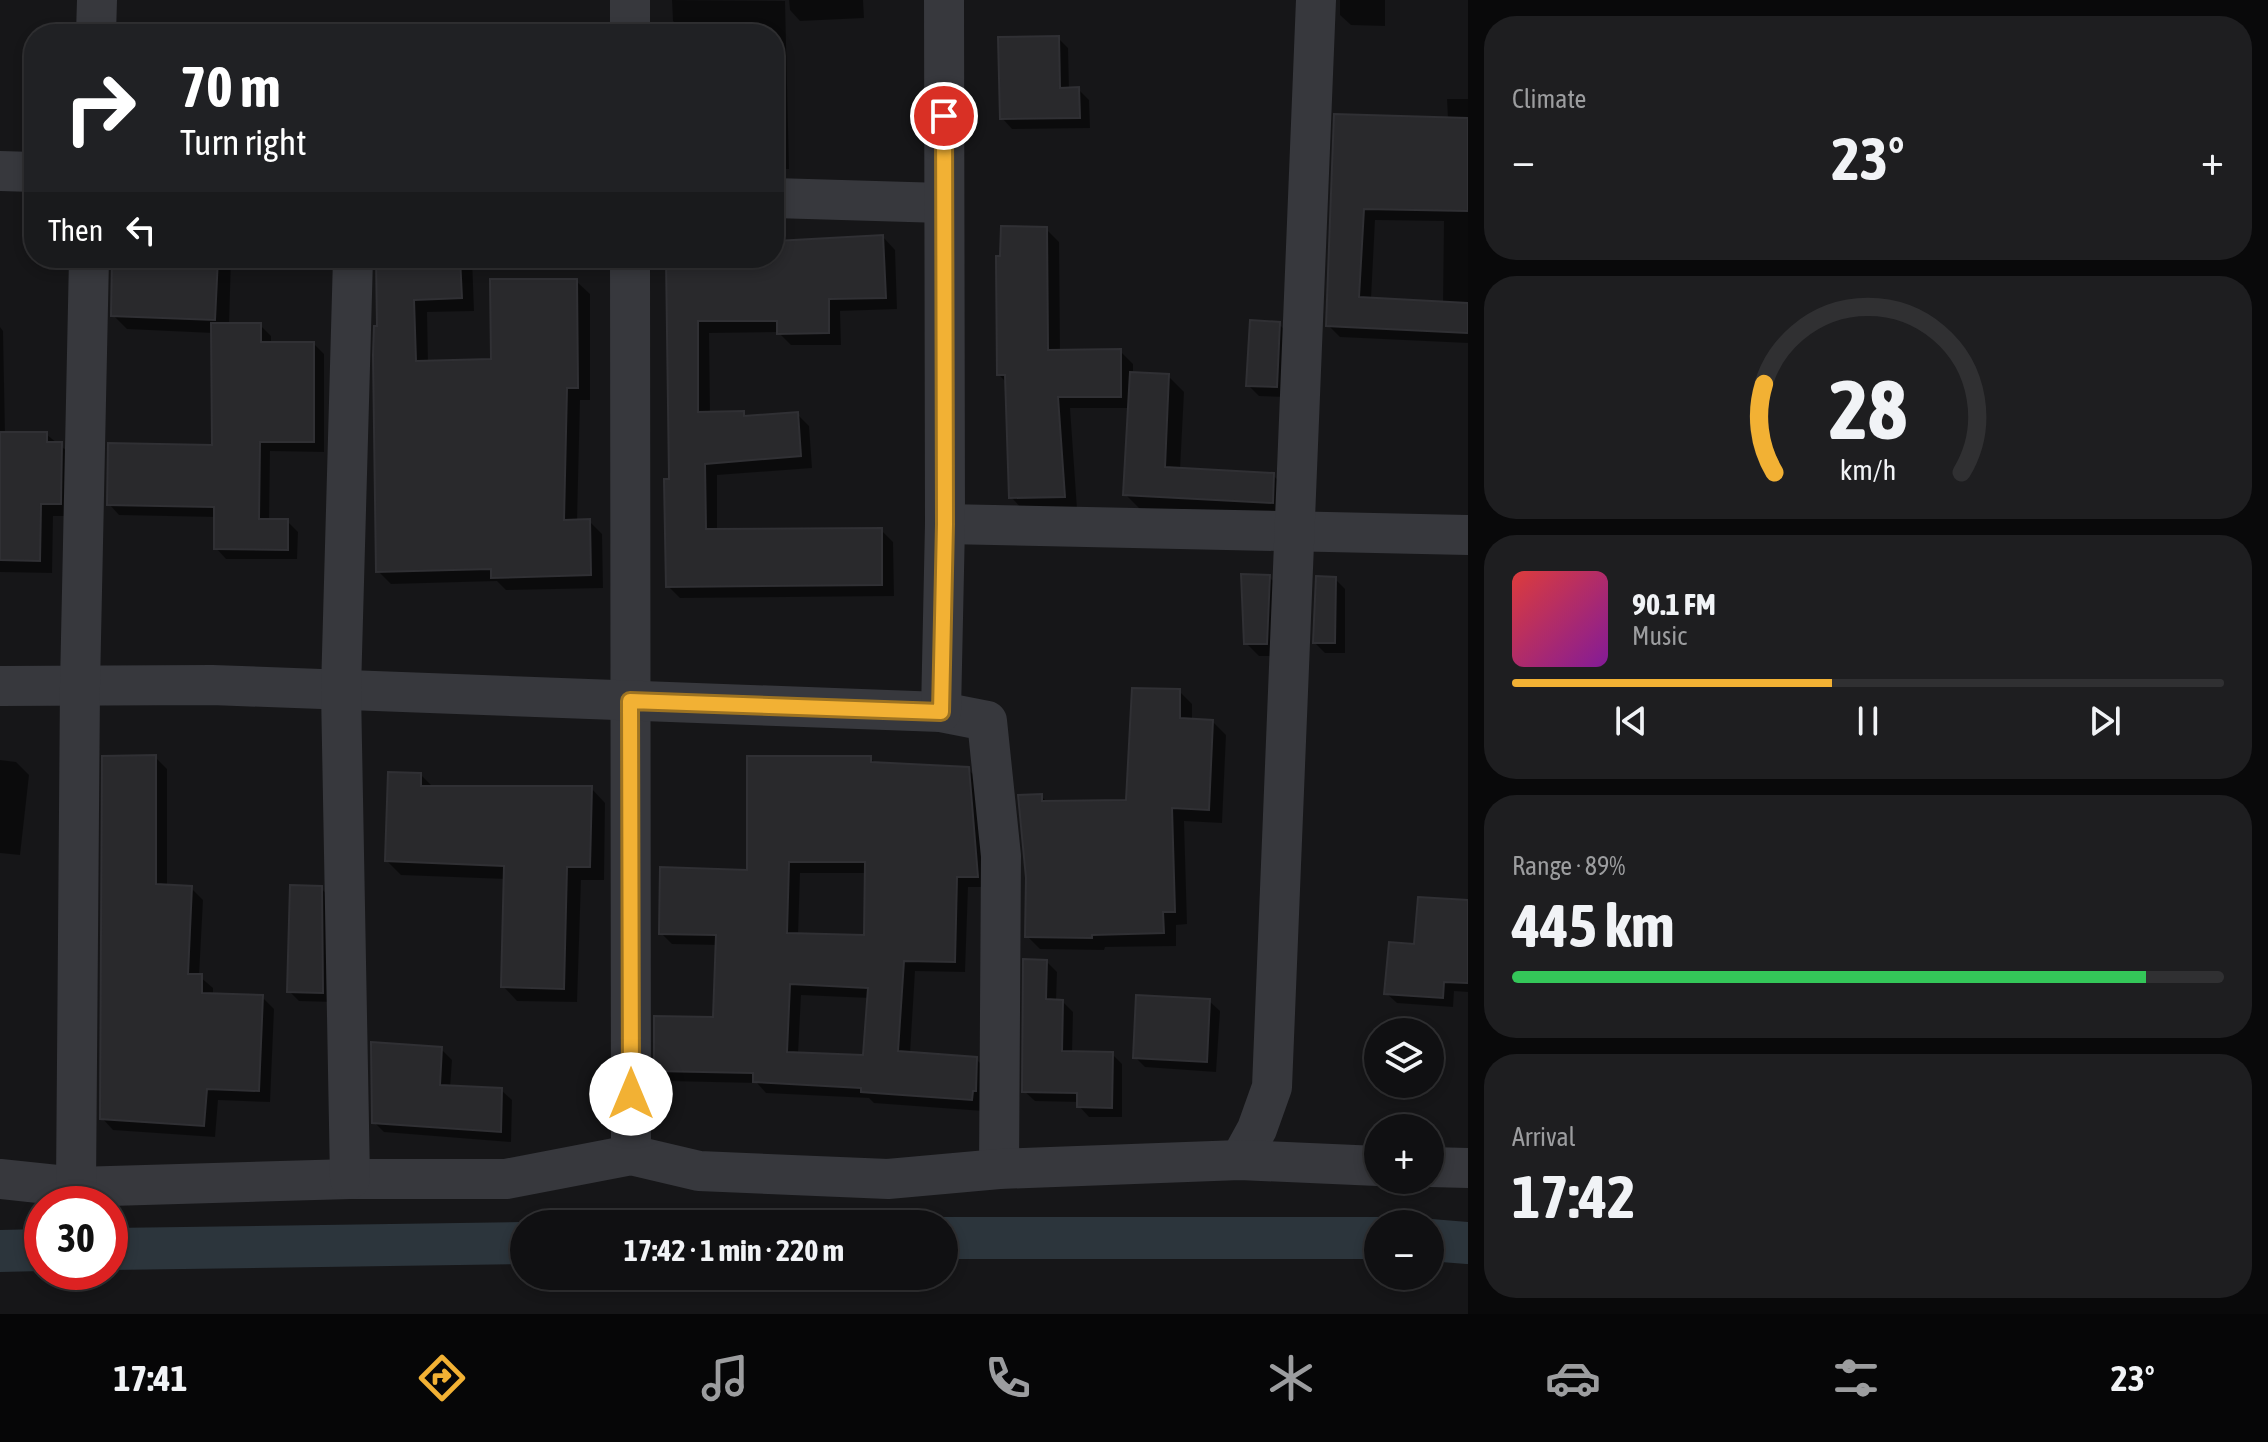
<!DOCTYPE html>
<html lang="en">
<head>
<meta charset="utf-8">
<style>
  body { margin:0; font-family:"Asap Condensed",sans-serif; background:#1e1e20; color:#f1f3f6; height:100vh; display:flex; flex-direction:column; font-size:30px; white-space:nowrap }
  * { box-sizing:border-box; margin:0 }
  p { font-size:26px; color:#9c9d9f }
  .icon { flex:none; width:44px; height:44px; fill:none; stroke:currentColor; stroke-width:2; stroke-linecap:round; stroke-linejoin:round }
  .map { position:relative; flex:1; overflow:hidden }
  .drawer { display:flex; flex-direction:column; gap:16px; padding:16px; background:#09090a; width:800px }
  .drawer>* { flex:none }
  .hud { position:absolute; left:24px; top:24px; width:760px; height:244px; border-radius:32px; box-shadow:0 4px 12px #0003,0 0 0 2px #303032; background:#202124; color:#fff; overflow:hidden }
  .tools { position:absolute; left:1364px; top:1018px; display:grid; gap:16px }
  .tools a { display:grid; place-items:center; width:80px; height:80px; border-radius:50%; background:#101012; box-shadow:0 4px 12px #0003,0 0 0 2px #303032; font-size:40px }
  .speed { position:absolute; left:24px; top:1186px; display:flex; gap:16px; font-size:40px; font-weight:700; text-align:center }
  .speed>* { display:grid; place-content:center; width:104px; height:104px; border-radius:50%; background:#101012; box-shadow:0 4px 12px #0003,0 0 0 2px #303032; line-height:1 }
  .speed .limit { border:12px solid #d22; background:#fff; color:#111 }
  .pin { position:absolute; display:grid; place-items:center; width:68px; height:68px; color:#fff; margin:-34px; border:4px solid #fff; border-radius:50%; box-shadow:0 2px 8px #0007 }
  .me { position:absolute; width:88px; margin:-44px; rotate:0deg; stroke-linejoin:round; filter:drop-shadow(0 0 6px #0008) }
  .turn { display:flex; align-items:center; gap:28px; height:168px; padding:0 24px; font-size:36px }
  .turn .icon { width:104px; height:104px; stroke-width:2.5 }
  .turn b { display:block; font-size:56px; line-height:68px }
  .then { display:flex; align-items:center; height:76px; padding:0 24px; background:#0003; gap:16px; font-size:30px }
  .big { font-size:60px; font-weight:700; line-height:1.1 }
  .drawer .widget { flex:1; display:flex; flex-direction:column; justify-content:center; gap:12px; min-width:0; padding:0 28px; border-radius:32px; background:#1e1e20 }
  .drawer .dial { align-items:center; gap:0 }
  .dial svg { height:208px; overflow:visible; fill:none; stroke:#303032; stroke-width:7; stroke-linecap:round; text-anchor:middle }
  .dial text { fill:#f1f3f6; stroke:none }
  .song { display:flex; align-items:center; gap:24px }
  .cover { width:96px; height:96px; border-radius:12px; background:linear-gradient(135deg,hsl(0 70% 55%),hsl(290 70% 35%)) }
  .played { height:8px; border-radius:4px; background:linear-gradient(90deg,#f2b134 45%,#303032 45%) }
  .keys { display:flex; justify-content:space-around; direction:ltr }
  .heat { display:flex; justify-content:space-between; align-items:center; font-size:44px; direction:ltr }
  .charge { height:12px; border-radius:6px; background:linear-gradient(90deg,#34c759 89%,#303032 0) }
  .trip { position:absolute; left:510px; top:1210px; width:448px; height:80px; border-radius:40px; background:#101012; box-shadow:0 4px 12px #0003,0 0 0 2px #303032; font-weight:700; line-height:80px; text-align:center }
  .tabs { display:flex; height:128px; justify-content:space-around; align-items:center; background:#060607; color:#9c9d9f }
  .tabs .icon { width:56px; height:56px }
  .tabs .on { color:#f2b134 }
  .tabs b { font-size:36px; color:#f1f3f6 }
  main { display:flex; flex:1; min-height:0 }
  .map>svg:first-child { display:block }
  .shadow { fill:#0007; fill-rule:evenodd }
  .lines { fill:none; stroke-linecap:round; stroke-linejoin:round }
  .canal { stroke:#2c353c; stroke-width:42 }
  .building { fill:#29292c; stroke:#303034; stroke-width:2; fill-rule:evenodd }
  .minor { stroke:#37383d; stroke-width:40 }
  .route-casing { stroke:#9d7322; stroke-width:20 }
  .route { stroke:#f2b134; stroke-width:14 }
</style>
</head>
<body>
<main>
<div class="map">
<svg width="1468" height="1314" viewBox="0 0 1468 1314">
  <rect width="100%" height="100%" fill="#161618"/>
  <g class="shadow">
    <polygon points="672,0 785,1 789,169 774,169 774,34 686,34 673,21"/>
    <polygon points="789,0 863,0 864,18 800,21 790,10"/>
    <polygon points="1340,0 1385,0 1385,26 1351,25 1340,15"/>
    <polygon points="1058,38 1068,48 1069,89 1078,89 1089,100 1090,128 1012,129 1002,118"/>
    <path d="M 1447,99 L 1468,99 L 1468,343 L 1340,337 L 1328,325 L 1336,116 L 1448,119 ZM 1375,220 L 1444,221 L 1443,304 L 1371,299 Z"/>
    <polygon points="1046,229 1059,242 1060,352 1120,351 1133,364 1133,374 1168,376 1184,392 1180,470 1273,475 1288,491 1287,517 1141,510 1125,494 1130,408 1070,408 1077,509 1023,510 1011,497 1007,383 999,375"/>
    <polygon points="883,237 895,250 897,309 840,311 841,345 791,345 778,332 709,333 710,413 743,413 748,418 797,414 809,426 812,468 717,475 717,531 881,530 893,542 894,596 680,598 668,586 671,481 668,258 774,258"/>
    <polygon points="114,258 231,258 229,325 260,325 271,336 271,344 314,344 324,354 324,452 270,451 269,521 287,521 298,532 297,559 226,559 216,548 216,517 119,515 109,504 214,447 213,333 127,329 113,315"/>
    <polygon points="378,258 472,258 474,311 427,312 428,363 493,361 576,281 590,294 590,400 580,400 577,522 589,521 602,534 603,588 506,590 497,581 391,584 378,571"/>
    <polygon points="1279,324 1289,335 1287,397 1259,396 1248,385"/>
    <polygon points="0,327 3,331 5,434 46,434 74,457 73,516 53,516 52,573 0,572"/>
    <polygon points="1269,577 1283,591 1280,656 1259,656 1246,643"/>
    <polygon points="1335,579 1345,589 1345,653 1325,653 1315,643"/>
    <polygon points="1179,691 1192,704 1192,721 1213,722 1226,735 1222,823 1184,821 1187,924 1176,925 1176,946 1105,947 1104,950 1040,949 1027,936 1041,796 1048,803 1128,802"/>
    <polygon points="155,757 167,769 167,887 191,888 203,900 199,976 213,988 213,995 262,997 274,1009 270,1102 218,1100 215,1137 113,1130 102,1118"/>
    <path d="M 870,758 L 876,764 L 968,769 L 979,781 L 988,887 L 968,887 L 965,972 L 915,971 L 910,1054 L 976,1059 L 987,1070 L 983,1111 L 874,1103 L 869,1098 L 766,1093 L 757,1083 L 667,1081 L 656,1070 L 715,1019 L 718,945 L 672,944 L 661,933 L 749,872 ZM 800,873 L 867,873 L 866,937 L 798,935 ZM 801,995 L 870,998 L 865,1057 L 798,1054 Z"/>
    <polygon points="0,760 16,762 29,775 20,855 0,853"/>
    <polygon points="421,775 434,788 591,788 605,803 604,880 581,880 577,1002 517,1001 503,986 506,879 401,875 387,861"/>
    <polygon points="321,888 331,899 333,1002 299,1001 289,991"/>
    <polygon points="1468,902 1468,992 1454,991 1453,1007 1397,1003 1386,993 1416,946"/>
    <polygon points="1047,962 1057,972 1056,1001 1063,1002 1073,1012 1072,1053 1112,1054 1122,1064 1122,1117 1089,1117 1079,1106 1079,1102 1035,1101 1024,1091"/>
    <polygon points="1209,1001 1220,1011 1216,1072 1145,1067 1135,1057"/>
    <polygon points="441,1049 452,1060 450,1088 501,1090 512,1100 511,1142 384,1132 374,1122"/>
  </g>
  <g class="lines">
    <g class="canal">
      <polyline points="944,1238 1378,1238"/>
      <polyline points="1430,1240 1468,1243"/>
      <polyline points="110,1249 524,1243"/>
      <polyline points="0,1251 42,1250"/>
    </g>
  </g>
  <g class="building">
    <polygon points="1059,36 1060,88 1079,87 1080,118 1000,119 998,37"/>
    <polygon points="1334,114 1468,118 1468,211 1364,209 1359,297 1468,303 1468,333 1326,326"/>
    <polygon points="1001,226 1047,227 1048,350 1121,349 1121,397 1058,397 1065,497 1009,498 1005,375 997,375 996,256 1000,256"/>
    <polygon points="883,235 886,298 829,299 829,333 777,334 777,321 698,321 698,412 744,411 744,416 798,412 801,456 705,464 706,529 882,528 882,585 666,587 664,479 669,479 666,258 776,258 776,241"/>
    <polygon points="112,258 218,258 215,320 111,316"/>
    <polygon points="376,258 460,258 462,298 414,300 416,361 491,359 490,279 577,279 578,388 567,388 564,520 590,519 591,575 491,578 491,569 376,572 373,355 374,326 377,326"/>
    <polygon points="1250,320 1280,322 1277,387 1246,386"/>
    <polygon points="211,323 261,323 261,342 314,342 314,442 260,442 259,519 288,519 288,550 214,549 214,507 107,505 108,443 212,445"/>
    <polygon points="1130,372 1169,374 1165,467 1274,473 1273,503 1123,495"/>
    <polygon points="0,432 47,432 47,442 62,442 61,504 41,504 40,561 0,560"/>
    <polygon points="1241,574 1270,575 1267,644 1244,644"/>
    <polygon points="1316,576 1336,577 1335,643 1313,643"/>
    <polygon points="1132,688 1180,689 1180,718 1213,720 1209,810 1172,808 1175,912 1163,912 1164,933 1092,935 1092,938 1025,937 1026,878 1018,795 1042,794 1042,801 1126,800"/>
    <polygon points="156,755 156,884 192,886 188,974 202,974 202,993 263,995 259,1091 207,1089 204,1126 100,1119 102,756"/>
    <path d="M 747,756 L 871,756 L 871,762 L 969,767 L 978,877 L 957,877 L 955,962 L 904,961 L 898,1051 L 977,1057 L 976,1091 L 973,1091 L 972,1100 L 861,1092 L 861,1088 L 753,1082 L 753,1073 L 654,1071 L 654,1016 L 713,1017 L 716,935 L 659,934 L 660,867 L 747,870 ZM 789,862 L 865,862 L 864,935 L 787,933 ZM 790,984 L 868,988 L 863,1055 L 787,1052 Z"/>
    <polygon points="388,772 421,773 421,786 592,786 590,867 567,867 564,989 501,987 504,866 385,861"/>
    <polygon points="290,885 322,886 323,993 287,992"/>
    <polygon points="1418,897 1468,900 1468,983 1444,982 1443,998 1384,994 1389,942 1414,944"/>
    <polygon points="1023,959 1047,960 1046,999 1063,1000 1062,1051 1113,1052 1112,1108 1077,1107 1077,1093 1022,1092"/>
    <polygon points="1136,995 1210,999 1207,1062 1133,1058"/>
    <polygon points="371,1042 442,1047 440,1085 502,1088 501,1132 372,1123"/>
  </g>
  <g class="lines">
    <g class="minor">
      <polyline points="630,0 630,34"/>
      <polyline points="96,34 97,0"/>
      <polyline points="0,171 34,172"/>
      <polyline points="774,198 943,203"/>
      <polyline points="630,258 631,1155"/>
      <polyline points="945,524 1468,535"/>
      <polyline points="0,686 212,685 941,712 987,721 1001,856 999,1169"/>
      <polyline points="941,712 945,524 944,0"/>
      <polyline points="1240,1160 1257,1129 1272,1087 1316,0"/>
      <polyline points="1430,1167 1468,1168"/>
      <polyline points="0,1179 76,1187 350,1179 506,1179 631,1155 699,1171 888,1179 999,1169 1240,1160 1378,1166"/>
      <polyline points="350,1179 341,690 353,258"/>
      <polyline points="76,1187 80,686 89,258"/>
    </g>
  </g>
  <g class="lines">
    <defs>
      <polyline id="route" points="631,1094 630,701 941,712 945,524 944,116"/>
    </defs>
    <use href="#route" class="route-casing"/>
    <use href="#route" class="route"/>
  </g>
</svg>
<div class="tools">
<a><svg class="icon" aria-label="layers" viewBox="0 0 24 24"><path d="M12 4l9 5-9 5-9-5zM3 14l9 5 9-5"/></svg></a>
<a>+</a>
<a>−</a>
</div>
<div class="speed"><div class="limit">30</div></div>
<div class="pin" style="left:944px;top:116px;background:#d93025"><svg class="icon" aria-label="arrive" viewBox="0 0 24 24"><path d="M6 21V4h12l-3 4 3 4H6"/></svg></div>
<svg class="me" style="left:631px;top:1094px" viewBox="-20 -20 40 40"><circle r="19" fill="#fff"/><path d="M0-13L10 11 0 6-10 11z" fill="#f2b134"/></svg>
<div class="trip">17:42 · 1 min · 220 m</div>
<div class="hud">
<div class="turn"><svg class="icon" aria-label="right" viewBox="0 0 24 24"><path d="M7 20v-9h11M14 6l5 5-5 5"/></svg><div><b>70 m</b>Turn right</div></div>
<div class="then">Then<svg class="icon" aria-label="left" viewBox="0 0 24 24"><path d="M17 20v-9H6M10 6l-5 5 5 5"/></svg></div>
</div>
</div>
<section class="drawer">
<div class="widget"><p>Climate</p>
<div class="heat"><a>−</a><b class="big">23°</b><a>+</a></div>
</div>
<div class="widget dial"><svg viewBox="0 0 100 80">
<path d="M14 69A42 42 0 1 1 86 69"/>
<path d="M14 69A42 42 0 0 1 10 35" stroke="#f2b134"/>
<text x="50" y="56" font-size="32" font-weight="700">28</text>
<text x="50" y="72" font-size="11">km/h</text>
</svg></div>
<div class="widget">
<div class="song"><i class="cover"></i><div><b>90.1 FM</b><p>Music</p></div></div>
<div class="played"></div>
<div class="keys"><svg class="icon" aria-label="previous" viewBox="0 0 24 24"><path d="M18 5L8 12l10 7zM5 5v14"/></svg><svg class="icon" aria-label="pause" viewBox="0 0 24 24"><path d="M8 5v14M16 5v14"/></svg><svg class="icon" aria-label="next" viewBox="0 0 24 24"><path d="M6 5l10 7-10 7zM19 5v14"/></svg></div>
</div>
<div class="widget"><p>Range · 89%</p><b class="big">445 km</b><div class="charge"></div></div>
<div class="widget"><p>Arrival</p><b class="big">17:42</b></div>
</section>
</main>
<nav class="tabs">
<b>17:41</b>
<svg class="icon on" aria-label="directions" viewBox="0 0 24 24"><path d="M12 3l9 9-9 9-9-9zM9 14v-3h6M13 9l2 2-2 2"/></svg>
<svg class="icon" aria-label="music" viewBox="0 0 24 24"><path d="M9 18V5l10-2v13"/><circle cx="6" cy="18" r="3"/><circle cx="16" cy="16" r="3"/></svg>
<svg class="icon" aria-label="phone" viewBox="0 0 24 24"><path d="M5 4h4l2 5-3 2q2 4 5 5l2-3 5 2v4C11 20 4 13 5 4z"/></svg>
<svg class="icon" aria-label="climate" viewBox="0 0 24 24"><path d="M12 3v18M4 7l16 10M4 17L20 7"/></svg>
<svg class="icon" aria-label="car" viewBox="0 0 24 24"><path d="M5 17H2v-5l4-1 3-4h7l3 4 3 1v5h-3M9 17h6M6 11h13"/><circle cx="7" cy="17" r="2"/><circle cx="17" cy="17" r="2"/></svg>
<svg class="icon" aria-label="filters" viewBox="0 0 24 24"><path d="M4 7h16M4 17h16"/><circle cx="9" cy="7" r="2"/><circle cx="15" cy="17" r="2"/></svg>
<b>23°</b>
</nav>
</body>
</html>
